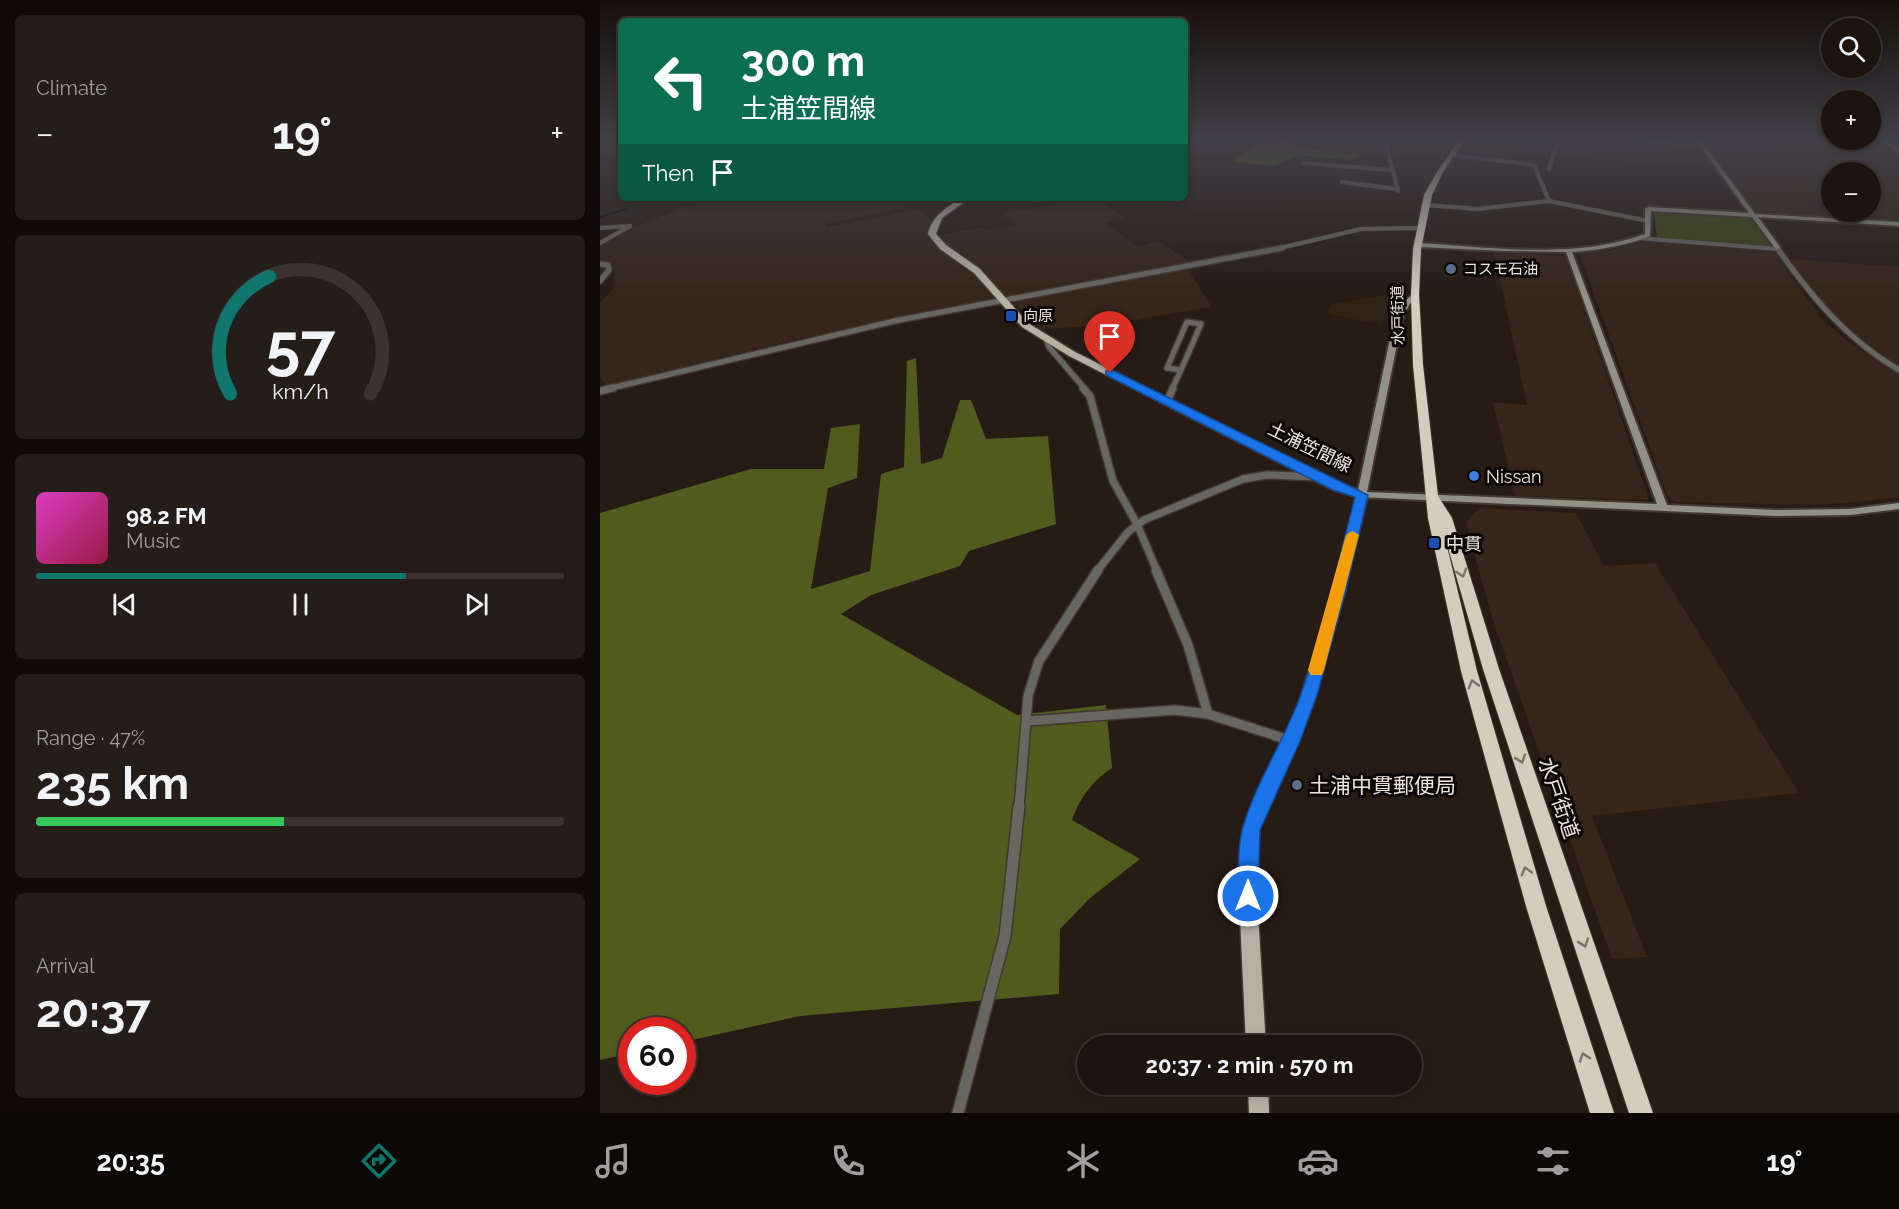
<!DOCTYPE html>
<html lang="en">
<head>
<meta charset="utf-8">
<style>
  body { margin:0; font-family:Raleway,"Noto Sans JP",sans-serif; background:#251d19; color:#f1f3f6; height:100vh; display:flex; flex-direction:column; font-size:22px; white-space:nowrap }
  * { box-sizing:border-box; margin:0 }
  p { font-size:20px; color:#a09e9f }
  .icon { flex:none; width:33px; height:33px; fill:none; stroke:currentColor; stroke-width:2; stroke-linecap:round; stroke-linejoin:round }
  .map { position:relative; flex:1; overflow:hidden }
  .side { display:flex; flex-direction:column; gap:15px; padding:15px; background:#100b09; width:600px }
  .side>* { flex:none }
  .hud { position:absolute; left:18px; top:18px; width:570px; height:183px; border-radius:9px; box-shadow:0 3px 9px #0003,0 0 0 2px #3b3330; background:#0b6e4f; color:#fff; overflow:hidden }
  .controls { position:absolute; left:1221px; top:18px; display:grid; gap:12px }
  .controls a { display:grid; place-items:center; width:60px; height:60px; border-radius:50%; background:#1d1410; box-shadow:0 3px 9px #0003,0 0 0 2px #3b3330; font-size:30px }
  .speed { position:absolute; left:18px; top:1017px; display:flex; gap:12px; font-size:30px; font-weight:700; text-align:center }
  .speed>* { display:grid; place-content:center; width:78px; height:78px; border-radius:50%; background:#1d1410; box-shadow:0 3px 9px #0003,0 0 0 2px #3b3330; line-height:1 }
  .speed .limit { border:9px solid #d22; background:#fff; color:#111 }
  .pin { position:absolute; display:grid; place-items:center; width:51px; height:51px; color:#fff; margin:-62px -26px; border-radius:50% 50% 50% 0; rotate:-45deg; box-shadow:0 0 6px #0007 }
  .pin .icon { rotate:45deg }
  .me { position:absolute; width:66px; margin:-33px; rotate:0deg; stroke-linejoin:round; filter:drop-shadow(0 0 4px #0008) }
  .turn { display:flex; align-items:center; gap:21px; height:126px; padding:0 24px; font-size:27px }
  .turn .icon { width:78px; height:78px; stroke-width:2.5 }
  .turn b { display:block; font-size:42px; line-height:51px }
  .then { display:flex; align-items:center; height:57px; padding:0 24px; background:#0003; gap:12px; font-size:22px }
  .big { font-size:45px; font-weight:700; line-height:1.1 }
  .side .tile { flex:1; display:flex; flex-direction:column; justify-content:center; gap:9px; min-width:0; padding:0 21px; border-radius:9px; background:#251d19 }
  .side .dial { align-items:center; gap:0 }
  .dial svg { height:156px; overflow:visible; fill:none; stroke:#3b3330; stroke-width:7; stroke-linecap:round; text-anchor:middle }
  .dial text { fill:#f1f3f6; stroke:none }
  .song { display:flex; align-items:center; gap:18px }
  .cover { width:72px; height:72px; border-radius:9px; background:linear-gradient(135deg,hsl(310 70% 55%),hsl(340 70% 35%)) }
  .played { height:6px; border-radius:3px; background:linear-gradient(90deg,#0f766e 70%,#3b3330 70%) }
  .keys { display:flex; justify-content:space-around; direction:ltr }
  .heat { display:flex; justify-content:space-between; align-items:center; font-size:33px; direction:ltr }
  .charge { height:9px; border-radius:4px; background:linear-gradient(90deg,#34c759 47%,#3b3330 0) }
  .trip { position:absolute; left:477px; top:1035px; width:345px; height:60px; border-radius:30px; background:#1d1410; box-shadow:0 3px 9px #0003,0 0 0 2px #3b3330; font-weight:700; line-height:60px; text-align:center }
  .dock { display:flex; height:96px; justify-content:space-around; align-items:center; background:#0c0806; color:#a09e9f }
  .dock .icon { width:42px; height:42px }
  .dock .current { color:#0f766e }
  .dock b { font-size:27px; color:#f1f3f6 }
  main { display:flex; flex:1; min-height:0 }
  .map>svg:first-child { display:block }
  .commercial { fill:#2e2314 }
  .industrial { fill:#35251b; fill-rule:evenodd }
  .green { fill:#3d4513 }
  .forest { fill:#515b1d }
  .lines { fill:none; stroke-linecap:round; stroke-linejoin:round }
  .stream { stroke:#000d15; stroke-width:1.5 }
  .street-far4-casing { stroke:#433731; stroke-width:5 }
  .street-far3-casing { stroke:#433731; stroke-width:8 }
  .street-far2-casing { stroke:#433731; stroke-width:10 }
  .street-far1-casing { stroke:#433731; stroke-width:12 }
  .street-casing { stroke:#433731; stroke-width:14 }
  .secondary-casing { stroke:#433731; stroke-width:4 }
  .primary-casing { stroke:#433731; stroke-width:3 }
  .highway-casing { stroke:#433731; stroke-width:2 }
  .street-far4 { stroke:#686660; stroke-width:4 }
  .street-far3 { stroke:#686660; stroke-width:5 }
  .street-far2 { stroke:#686660; stroke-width:7 }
  .street-far1 { stroke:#686660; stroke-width:9 }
  .street { stroke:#686660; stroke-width:11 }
  .secondary { fill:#939086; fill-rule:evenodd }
  .primary { fill:#b5b0a3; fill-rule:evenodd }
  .highway { fill:#d3cdbe; fill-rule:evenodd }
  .oneway { stroke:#79746b }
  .route { fill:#1a73e8; stroke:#114b97; stroke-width:1.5 }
  .slow { fill:#f59e0b }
  .service-dot { fill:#5c6f8a; stroke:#0c0705; stroke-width:2 }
  .transit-dot { fill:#1a4fb4; stroke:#0c0705; stroke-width:2 }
  .shop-dot { fill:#3f7fe0; stroke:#0c0705; stroke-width:2 }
  .labels { text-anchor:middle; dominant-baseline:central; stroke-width:6; stroke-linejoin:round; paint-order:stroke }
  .far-poi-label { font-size:15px; fill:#ece3df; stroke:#0c0705; text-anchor:start }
  .far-street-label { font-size:15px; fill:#ece3df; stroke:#0c0705 }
  .street-label { font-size:18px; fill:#ece3df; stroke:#0c0705 }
  .poi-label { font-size:18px; fill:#ece3df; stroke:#0c0705; text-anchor:start }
  .near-poi-label { font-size:21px; fill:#ece3df; stroke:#0c0705; text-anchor:start }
  .near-street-label { font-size:21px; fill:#ece3df; stroke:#0c0705 }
</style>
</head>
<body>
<main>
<section class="side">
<div class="tile"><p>Climate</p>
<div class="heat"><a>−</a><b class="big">19°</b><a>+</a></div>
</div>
<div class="tile dial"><svg viewBox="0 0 100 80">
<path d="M14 69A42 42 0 1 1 86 69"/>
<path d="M14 69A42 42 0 0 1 34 9" stroke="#0f766e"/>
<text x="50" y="56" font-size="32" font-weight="700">57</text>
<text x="50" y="72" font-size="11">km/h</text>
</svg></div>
<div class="tile">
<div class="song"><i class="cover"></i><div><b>98.2 FM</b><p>Music</p></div></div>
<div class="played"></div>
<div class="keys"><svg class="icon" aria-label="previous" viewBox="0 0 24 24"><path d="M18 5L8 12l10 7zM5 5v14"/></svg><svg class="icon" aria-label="pause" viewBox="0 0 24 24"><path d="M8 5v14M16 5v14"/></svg><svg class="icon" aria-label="next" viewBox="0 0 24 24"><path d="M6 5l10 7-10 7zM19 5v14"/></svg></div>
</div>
<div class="tile"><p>Range · 47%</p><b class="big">235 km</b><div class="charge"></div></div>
<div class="tile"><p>Arrival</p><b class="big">20:37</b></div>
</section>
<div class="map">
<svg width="1299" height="1113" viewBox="0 0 1299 1113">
  <rect width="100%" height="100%" fill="#271b15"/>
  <polygon class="commercial" points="785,295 794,296 782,325 728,314 731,304"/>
  <g class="industrial">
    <polygon points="954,140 1096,140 1114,166 949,156"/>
    <path d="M 1100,140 L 1283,140 L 1299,153 L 1299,222 L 1159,213 L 1151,211 ZM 1232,172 L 1270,172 L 1270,212 L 1232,212 Z"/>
    <polygon points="110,198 299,198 305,208 225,224 227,227 320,209 332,223 327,234 334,243 365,263 395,299 189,341 7,386 0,376 0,303 13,289 15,270 11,265 0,263 0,245 36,226"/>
    <polygon points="474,201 501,202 525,217 505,223 538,247 558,241 593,264 408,298 363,254 345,243 340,235 383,227 387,230 417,225 402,213"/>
    <polygon points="1046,241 1172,249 1222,319 1248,342 1299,373 1299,498 1220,505 1074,502 1067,495 979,253 1011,250"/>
    <polygon points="894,252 966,256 1049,500 915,496 893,402 927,405"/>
    <polygon points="1190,259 1299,267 1299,366 1246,328 1229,311"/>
    <polygon points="588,269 612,307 510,324 439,330 413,302"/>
    <polygon points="879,508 976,513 1004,566 1055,563 1199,793 992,816 1047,957 1012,959 892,618 866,522"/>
  </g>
  <polygon class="green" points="1054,212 1150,218 1171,246 1057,238"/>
  <g class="forest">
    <polygon points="680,140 694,140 689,141 712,150 759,154 752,160 697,155 675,166 632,162 655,144"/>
    <path d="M 316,358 L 321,464 L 342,458 L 360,400 L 371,400 L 386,439 L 448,436 L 456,524 L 369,551 L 360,566 L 271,595 L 241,614 L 417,715 L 506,705 L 512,768 C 493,780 479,799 472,820 L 540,859 L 490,898 L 460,929 L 459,994 L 200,1016 L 83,1042 L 82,1030 L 32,1030 L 31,1053 L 0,1060 L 0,513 L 151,469 L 224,469 L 231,428 L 260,424 L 257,478 L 228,488 L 211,589 L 270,571 L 281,474 L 304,467 L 307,361 Z"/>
  </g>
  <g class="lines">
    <polyline class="stream" points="0,217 27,209"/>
    <defs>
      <g id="street-far4">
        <polyline points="785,140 798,191"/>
        <polyline points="1022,140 1101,145"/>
        <polyline points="851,155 934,165 949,201"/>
        <polyline points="704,163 792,170"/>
        <polyline points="949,169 958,140"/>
        <polyline points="742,182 797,189"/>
        <polyline points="825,205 878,209 949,201 1048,221"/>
        <polyline points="0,228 30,226"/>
        <polyline points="1038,238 1179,249"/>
        <polyline points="0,243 30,226"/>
        <polyline points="676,249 761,229 821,228"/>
      </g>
      <g id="street-far3">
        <path d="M 1177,248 C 1212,297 1246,339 1299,370"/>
        <polyline points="0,264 8,265 9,270 0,281"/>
        <polygon points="587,322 601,324 581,370 567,368"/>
        <polyline points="446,339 449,347 485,389"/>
        <polyline points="7,389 299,320 682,248"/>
        <polyline points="572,389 581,370"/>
      </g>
      <g id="street-far2">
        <polyline points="483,388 490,396 513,481 537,524 557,571"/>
        <polyline points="0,391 13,388"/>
        <polyline points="567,402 573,388"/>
        <polyline points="497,571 528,532 544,520 643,479 667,475 717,477"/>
      </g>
      <g id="street-far1">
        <polyline points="556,570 588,645 608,714"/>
        <polyline points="428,721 575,710 608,714 692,741"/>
        <polyline points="419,808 428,696 439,661 498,570"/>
      </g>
      <polyline id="street" points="358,1113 405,936 419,806"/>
      <g id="secondary">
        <path d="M 1096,140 L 1101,140 L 1155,214 L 1299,222 L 1299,226 L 1158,217 L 1180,247 L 1177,249 L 1175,248 L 1152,217 L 1051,211 L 1050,236 C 1024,246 999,250 972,252 L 1067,505 L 1175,510 L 1250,509 L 1299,503 L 1299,509 L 1250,515 L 1175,516 L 759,497 L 757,495 L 794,320 L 803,302 L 815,293 L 818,295 L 809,305 L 802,320 L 767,492 L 1057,504 L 966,252 L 904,251 L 818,247 L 815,245 L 818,243 C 892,247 974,260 1045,234 L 1045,209 L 1048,207 L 1149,213 Z"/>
        <polygon points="1283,140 1288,140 1299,149 1299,154"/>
      </g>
      <g id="primary">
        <path d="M 362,198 L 370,198 L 342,218 L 336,234 L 346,245 L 380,269 L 428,323 L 475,352 L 741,484 L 766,492 L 768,495 L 744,593 L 712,707 L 659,830 L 657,896 L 666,1046 L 646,1046 L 639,896 L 643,830 L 698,707 L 732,593 L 756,497 L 733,490 L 469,356 L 422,327 L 374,273 L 340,249 L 328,234 C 332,216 347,207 362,198 Z"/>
        <polygon points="648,1084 668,1084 669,1113 649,1113"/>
      </g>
      <polygon id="highway" points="859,140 865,140 843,172 832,195 821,249 819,295 823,365 838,496 852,518 899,669 1053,1113 1029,1113 883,669 844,534 877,671 946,906 1014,1113 990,1113 926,906 861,671 828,518 813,365 811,295 813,249 824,195 837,172"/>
    </defs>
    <use href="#street-far4" class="street-far4-casing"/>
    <use href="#street-far3" class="street-far3-casing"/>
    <use href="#street-far2" class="street-far2-casing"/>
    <use href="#street-far1" class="street-far1-casing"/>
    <use href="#street" class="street-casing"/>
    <use href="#secondary" class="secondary-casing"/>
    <use href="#primary" class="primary-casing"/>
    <use href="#highway" class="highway-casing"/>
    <use href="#street-far4" class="street-far4"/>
    <use href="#street-far3" class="street-far3"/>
    <use href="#street-far2" class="street-far2"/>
    <use href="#street-far1" class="street-far1"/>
    <use href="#street" class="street"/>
    <use href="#secondary" class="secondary"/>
    <use href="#primary" class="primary"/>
    <use href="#highway" class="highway"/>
  </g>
  <defs><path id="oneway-chevron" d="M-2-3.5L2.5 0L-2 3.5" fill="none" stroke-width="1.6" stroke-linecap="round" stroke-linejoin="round" transform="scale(1.5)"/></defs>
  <g class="oneway">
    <use href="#oneway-chevron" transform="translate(862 573) rotate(73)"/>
    <use href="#oneway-chevron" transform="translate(873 684) rotate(-106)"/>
    <use href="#oneway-chevron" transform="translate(921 759) rotate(71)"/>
    <use href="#oneway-chevron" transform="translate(926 871) rotate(-106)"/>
    <use href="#oneway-chevron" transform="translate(984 943) rotate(71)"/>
    <use href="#oneway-chevron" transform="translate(984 1057) rotate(-108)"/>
  </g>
  <linearGradient id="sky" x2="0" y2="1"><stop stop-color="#150f0c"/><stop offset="0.47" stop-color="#413f46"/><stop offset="1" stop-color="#413f46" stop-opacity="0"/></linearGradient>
  <rect width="1299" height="296" fill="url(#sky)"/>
  <path class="route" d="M 506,371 L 514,371 L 768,495 L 745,594 L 717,695 L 700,741 L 660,830 L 658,896 L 655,903 L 648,905 L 641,903 L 638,896 C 639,874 637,848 643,827 C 656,782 684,741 700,697 C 723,632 738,564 755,497 L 733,490 L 506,375 Z"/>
  <polygon class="slow" points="752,531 759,535 724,670 722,675 711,675 708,670 746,535"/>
  <g class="service-dot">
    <circle cx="851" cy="269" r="6"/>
    <circle cx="697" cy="785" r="6"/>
  </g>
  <g class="transit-dot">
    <rect x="405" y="310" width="12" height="12" rx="3"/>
    <rect x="828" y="537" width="12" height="12" rx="3"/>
  </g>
  <circle class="shop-dot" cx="874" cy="476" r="6"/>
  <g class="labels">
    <g class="far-poi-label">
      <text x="863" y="269">コスモ石油</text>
      <text x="423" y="316">向原</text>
    </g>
    <g class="far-street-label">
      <text transform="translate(798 315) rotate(-91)">水戸街道</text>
    </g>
    <g class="street-label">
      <text transform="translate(710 447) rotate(26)">土浦笠間線</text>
    </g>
    <g class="poi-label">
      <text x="886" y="476">Nissan</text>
      <text x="846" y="543">中貫</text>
    </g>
    <g class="near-poi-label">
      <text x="709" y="785">土浦中貫郵便局</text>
    </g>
    <g class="near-street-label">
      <text transform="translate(959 798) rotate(71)">水戸街道</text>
    </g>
  </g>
</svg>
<div class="controls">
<a><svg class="icon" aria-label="search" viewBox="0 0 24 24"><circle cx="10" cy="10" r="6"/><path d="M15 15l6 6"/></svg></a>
<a>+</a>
<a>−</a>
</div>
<div class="speed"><div class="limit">60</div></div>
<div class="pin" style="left:510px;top:373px;background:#d93025"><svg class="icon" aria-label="arrive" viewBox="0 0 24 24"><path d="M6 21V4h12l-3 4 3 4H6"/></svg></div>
<svg class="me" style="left:648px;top:896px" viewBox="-20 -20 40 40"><circle r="17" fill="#1a73e8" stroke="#fff" stroke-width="3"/><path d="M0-11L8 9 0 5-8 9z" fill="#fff"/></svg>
<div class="trip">20:37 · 2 min · 570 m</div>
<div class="hud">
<div class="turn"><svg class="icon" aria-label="left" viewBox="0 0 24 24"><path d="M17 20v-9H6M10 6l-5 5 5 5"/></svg><div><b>300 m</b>土浦笠間線</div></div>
<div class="then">Then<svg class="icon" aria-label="arrive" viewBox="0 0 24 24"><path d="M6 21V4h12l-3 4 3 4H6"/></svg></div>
</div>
</div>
</main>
<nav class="dock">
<b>20:35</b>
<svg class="icon current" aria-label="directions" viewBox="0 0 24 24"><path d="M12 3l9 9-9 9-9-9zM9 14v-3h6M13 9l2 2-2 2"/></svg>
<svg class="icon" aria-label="music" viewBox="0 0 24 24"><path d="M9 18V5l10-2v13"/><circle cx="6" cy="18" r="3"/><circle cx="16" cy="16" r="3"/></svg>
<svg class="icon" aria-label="phone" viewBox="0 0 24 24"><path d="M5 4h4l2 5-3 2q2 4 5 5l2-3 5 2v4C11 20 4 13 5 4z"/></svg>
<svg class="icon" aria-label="climate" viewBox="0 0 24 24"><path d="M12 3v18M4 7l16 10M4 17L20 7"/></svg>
<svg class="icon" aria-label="car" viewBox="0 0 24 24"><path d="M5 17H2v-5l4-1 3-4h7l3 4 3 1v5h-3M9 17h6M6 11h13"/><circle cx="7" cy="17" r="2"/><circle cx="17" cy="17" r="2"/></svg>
<svg class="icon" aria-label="filters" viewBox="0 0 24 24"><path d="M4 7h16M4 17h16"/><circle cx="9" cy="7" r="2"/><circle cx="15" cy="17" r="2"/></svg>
<b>19°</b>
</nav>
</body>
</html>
